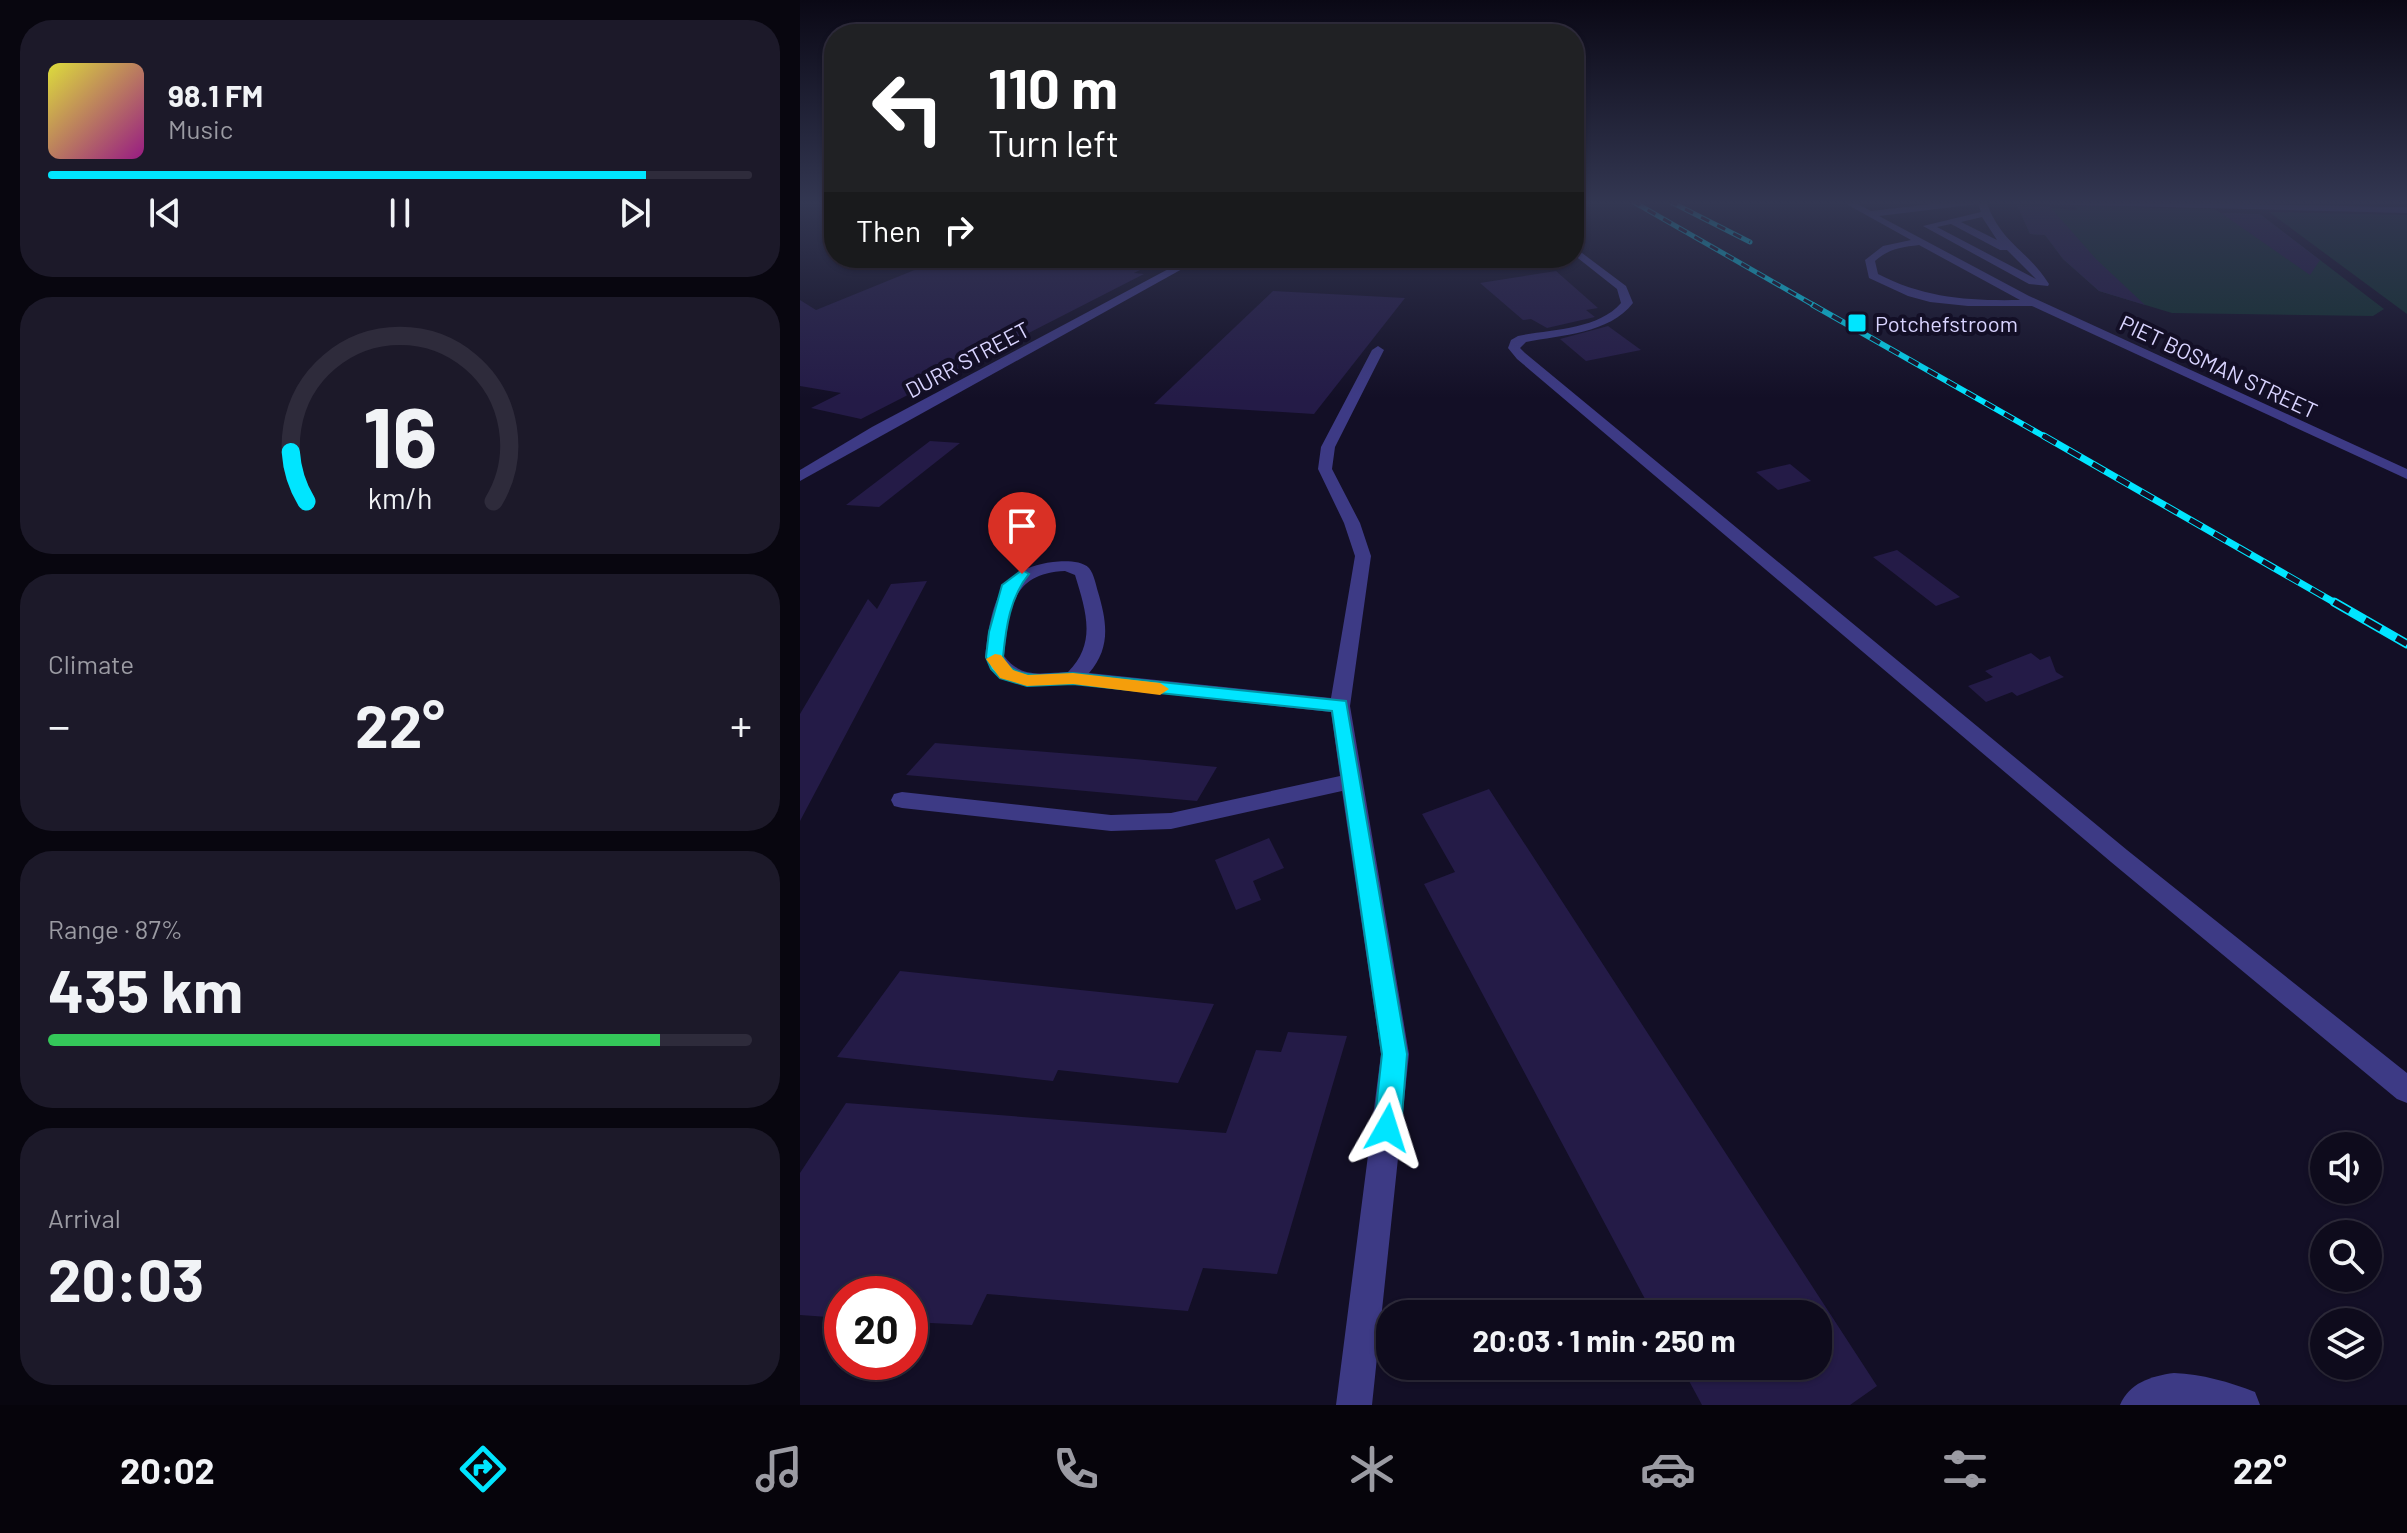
<!DOCTYPE html>
<html lang="en">
<head>
<meta charset="utf-8">
<style>
  body { margin:0; font-family:Barlow,sans-serif; background:#1c1929; color:#f1f3f6; height:100vh; display:flex; flex-direction:column; font-size:30px; white-space:nowrap }
  * { box-sizing:border-box; margin:0 }
  p { font-size:26px; color:#9b9ba3 }
  .icon { flex:none; width:44px; height:44px; fill:none; stroke:currentColor; stroke-width:2; stroke-linecap:round; stroke-linejoin:round }
  .map { position:relative; flex:1; overflow:hidden }
  .drawer { display:flex; flex-direction:column; gap:20px; padding:20px; background:#08060f; width:800px }
  .drawer>* { flex:none }
  .hud { position:absolute; left:24px; top:24px; width:760px; height:244px; border-radius:32px; box-shadow:0 2px 6px #0004,0 0 0 2px #2e2b3b; background:#202124; color:#fff; overflow:hidden }
  .controls { position:absolute; left:1510px; top:1132px; display:grid; gap:16px }
  .controls a { display:grid; place-items:center; width:72px; height:72px; border-radius:50%; background:#0e0b1c; box-shadow:0 2px 6px #0004,0 0 0 2px #2e2b3b; font-size:40px }
  .speed { position:absolute; left:24px; top:1276px; display:flex; gap:16px; font-size:40px; font-weight:700; text-align:center }
  .speed>* { display:grid; place-content:center; width:104px; height:104px; border-radius:50%; background:#0e0b1c; box-shadow:0 2px 6px #0004,0 0 0 2px #2e2b3b; line-height:1 }
  .speed .limit { border:12px solid #d22; background:#fff; color:#111 }
  .pin { position:absolute; display:grid; place-items:center; width:68px; height:68px; color:#fff; margin:-82px -34px; border-radius:50% 50% 50% 0; rotate:-45deg; box-shadow:0 0 8px #0007 }
  .pin .icon { rotate:45deg }
  .me { position:absolute; width:88px; margin:-44px; rotate:6deg; stroke-linejoin:round; filter:drop-shadow(0 0 6px #0008) }
  .turn { display:flex; align-items:center; gap:28px; height:168px; padding:0 32px; font-size:36px }
  .turn .icon { width:104px; height:104px; stroke-width:2.5 }
  .turn b { display:block; font-size:56px; line-height:68px }
  .then { display:flex; align-items:center; height:76px; padding:0 32px; background:#0003; gap:16px; font-size:30px }
  .big { font-size:60px; font-weight:700; line-height:1.1 }
  .drawer .card { flex:1; display:flex; flex-direction:column; justify-content:center; gap:12px; min-width:0; padding:0 28px; border-radius:32px; background:#1c1929 }
  .drawer .dial { align-items:center; gap:0 }
  .dial svg { height:208px; overflow:visible; fill:none; stroke:#2e2b3b; stroke-width:7; stroke-linecap:round; text-anchor:middle }
  .dial text { fill:#f1f3f6; stroke:none }
  .song { display:flex; align-items:center; gap:24px }
  .cover { width:96px; height:96px; border-radius:12px; background:linear-gradient(135deg,hsl(60 70% 55%),hsl(310 70% 35%)) }
  .played { height:8px; border-radius:4px; background:linear-gradient(90deg,#00e5ff 85%,#2e2b3b 85%) }
  .keys { display:flex; justify-content:space-around; direction:ltr }
  .heat { display:flex; justify-content:space-between; align-items:center; font-size:44px; direction:ltr }
  .charge { height:12px; border-radius:6px; background:linear-gradient(90deg,#34c759 87%,#2e2b3b 0) }
  .trip { position:absolute; left:576px; top:1300px; width:456px; height:80px; border-radius:32px; background:#0e0b1c; box-shadow:0 2px 6px #0004,0 0 0 2px #2e2b3b; font-weight:700; line-height:80px; text-align:center }
  .tabs { display:flex; height:128px; justify-content:space-around; align-items:center; background:#06040b; color:#9b9ba3 }
  .tabs .icon { width:56px; height:56px }
  .tabs .on { color:#00e5ff }
  .tabs b { font-size:36px; color:#f1f3f6 }
  main { display:flex; flex:1; min-height:0 }
  .map>svg:first-child { display:block }
  .green { fill:#12302f }
  .building { fill:#241b47 }
  .lines { fill:none; stroke-linecap:round; stroke-linejoin:round }
  .minor { fill:#3d3a85; fill-rule:evenodd }
  .rail-far3-casing { stroke:#00e5ff; stroke-width:5 }
  .rail-far2-casing { stroke:#00e5ff; stroke-width:6 }
  .rail-far1-casing { stroke:#00e5ff; stroke-width:7 }
  .rail-casing { stroke:#00e5ff; stroke-width:9 }
  .rail-far3 { stroke:#130f26; stroke-width:3; stroke-dasharray:9; stroke-linecap:butt }
  .rail-far2 { stroke:#130f26; stroke-width:4; stroke-dasharray:11; stroke-linecap:butt }
  .rail-far1 { stroke:#130f26; stroke-width:5; stroke-dasharray:14; stroke-linecap:butt }
  .rail { stroke:#130f26; stroke-width:6; stroke-dasharray:18; stroke-linecap:butt }
  .route { fill:#00e5ff; stroke:#0095a6; stroke-width:2 }
  .slow { fill:#f59e0b }
  .poi-dot { fill:#00e5ff; stroke:#130f26; stroke-width:3 }
  .labels { text-anchor:middle; dominant-baseline:central; stroke-width:8; stroke-linejoin:round; paint-order:stroke }
  .far-poi-label { font-size:22px; fill:#d9d4ff; stroke:#130f26; text-anchor:start }
  .far-street-label { font-size:22px; fill:#d9d4ff; stroke:#130f26 }
</style>
</head>
<body>
<main>
<section class="drawer">
<div class="card">
<div class="song"><i class="cover"></i><div><b>98.1 FM</b><p>Music</p></div></div>
<div class="played"></div>
<div class="keys"><svg class="icon" aria-label="previous" viewBox="0 0 24 24"><path d="M18 5L8 12l10 7zM5 5v14"/></svg><svg class="icon" aria-label="pause" viewBox="0 0 24 24"><path d="M8 5v14M16 5v14"/></svg><svg class="icon" aria-label="next" viewBox="0 0 24 24"><path d="M6 5l10 7-10 7zM19 5v14"/></svg></div>
</div>
<div class="card dial"><svg viewBox="0 0 100 80">
<path d="M14 69A42 42 0 1 1 86 69"/>
<path d="M14 69A42 42 0 0 1 8 50" stroke="#00e5ff"/>
<text x="50" y="56" font-size="32" font-weight="700">16</text>
<text x="50" y="72" font-size="11">km/h</text>
</svg></div>
<div class="card"><p>Climate</p>
<div class="heat"><a>−</a><b class="big">22°</b><a>+</a></div>
</div>
<div class="card"><p>Range · 87%</p><b class="big">435 km</b><div class="charge"></div></div>
<div class="card"><p>Arrival</p><b class="big">20:03</b></div>
</section>
<div class="map">
<svg width="1607" height="1405" viewBox="0 0 1607 1405">
  <rect width="100%" height="100%" fill="#130f26"/>
  <g class="green">
    <polygon points="1217,205 1277,210 1275,206 1415,209 1421,213 1460,214 1584,309 1573,316 1372,313 1299,291 1263,259 1245,235 1230,234"/>
    <polygon points="1469,212 1607,215 1607,314"/>
  </g>
  <g class="building">
    <polygon points="1217,205 1250,207 1296,259 1345,305 1299,291 1263,259 1245,235 1230,234"/>
    <polygon points="1421,213 1460,214 1520,260 1510,275"/>
    <polygon points="144,258 364,258 334,273 344,274 61,419 11,408 41,393 0,386 0,300 16,310"/>
    <polygon points="756,271 798,308 786,310 795,317 747,328 731,319 723,320 680,283"/>
    <polygon points="473,291 605,298 514,414 354,404"/>
    <polygon points="808,326 841,350 786,361 760,339"/>
    <polygon points="130,441 160,443 79,507 46,505"/>
    <polygon points="990,464 1011,481 978,490 956,472"/>
    <polygon points="1097,550 1160,597 1136,606 1073,557"/>
    <polygon points="127,581 0,821 0,714 68,599 77,609 91,584"/>
    <polygon points="1231,653 1240,660 1250,656 1256,672 1264,677 1217,696 1212,692 1186,702 1168,686 1193,677 1185,671"/>
    <polygon points="135,743 335,759 417,767 397,801 106,775"/>
    <polygon points="689,789 1077,1386 1050,1405 902,1405 881,1366 1018,1366 1018,1314 853,1314 624,884 655,872 622,814"/>
    <polygon points="469,838 484,868 453,881 461,900 436,910 415,860"/>
    <polygon points="100,971 414,1004 378,1083 258,1070 253,1081 37,1057"/>
    <polygon points="488,1032 547,1036 477,1274 403,1268 388,1311 187,1294 172,1325 110,1322 110,1294 42,1294 42,1318 0,1315 0,1173 46,1103 426,1133 456,1050 481,1052"/>
  </g>
  <g class="lines">
    <g class="minor">
      <path d="M 1041,201 L 1052,201 L 1071,211 L 1157,201 L 1186,201 C 1202,245 1226,248 1249,284 L 1248,286 L 1229,284 L 1123,226 L 1181,212 L 1178,204 L 1079,216 L 1229,296 L 1607,469 L 1607,479 L 1232,306 L 1168,306 L 1130,302 L 1108,296 L 1069,278 L 1065,260 L 1083,246 L 1111,240 ZM 1182,217 L 1197,240 L 1161,222 ZM 1151,224 L 1200,250 L 1207,250 L 1236,279 L 1137,227 ZM 1119,245 L 1220,300 C 1169,301 1124,298 1078,274 L 1075,261 C 1088,249 1102,247 1119,245 Z"/>
      <polygon points="1234,201 1607,207 1607,213 1238,204"/>
      <path d="M 774,247 L 826,286 L 833,303 C 809,334 761,335 726,342 L 720,348 L 725,353 L 1327,850 L 1607,1073 L 1607,1103 L 1597,1099 L 1311,862 L 717,359 L 708,348 L 711,340 L 718,336 C 751,329 798,330 821,303 L 817,289 L 774,255 Z"/>
      <polygon points="389,258 402,258 0,481 0,470 72,427"/>
      <path d="M 578,346 L 584,350 L 535,447 L 532,469 L 560,523 L 571,556 L 550,706 L 609,1054 L 572,1405 L 536,1405 L 581,1054 L 542,791 L 371,829 L 311,831 L 102,808 L 94,806 L 91,800 L 94,794 L 102,792 L 311,815 L 371,813 L 540,776 L 531,712 L 273,684 L 227,686 L 200,678 L 185,657 C 191,608 196,569 253,562 C 263,561 281,560 289,568 C 294,574 296,585 298,592 C 307,622 311,648 289,673 L 531,698 L 555,556 L 544,523 L 518,469 L 521,447 L 572,350 ZM 265,571 L 275,575 C 286,611 297,643 268,672 C 242,673 221,679 204,656 C 209,612 210,573 265,571 Z"/>
      <path d="M 1374,1373 C 1402,1374 1429,1382 1455,1392 L 1460,1405 L 1320,1405 C 1329,1383 1351,1376 1374,1373 Z"/>
    </g>
    <defs>
      <g id="rail-far3">
        <polyline points="832,201 1017,307"/>
        <polyline points="869,201 950,242"/>
      </g>
      <polyline id="rail-far2" points="1013,305 1247,438"/>
      <polyline id="rail-far1" points="1244,436 1537,604"/>
      <polyline id="rail" points="1534,602 1607,644"/>
    </defs>
    <use href="#rail-far3" class="rail-far3-casing"/>
    <use href="#rail-far2" class="rail-far2-casing"/>
    <use href="#rail-far1" class="rail-far1-casing"/>
    <use href="#rail" class="rail-casing"/>
    <use href="#rail-far3" class="rail-far3"/>
    <use href="#rail-far2" class="rail-far2"/>
    <use href="#rail-far1" class="rail-far1"/>
    <use href="#rail" class="rail"/>
  </g>
  <linearGradient id="sky" x2="0" y2="1"><stop stop-color="#0a0815"/><stop offset="0.51" stop-color="#333752"/><stop offset="1" stop-color="#333752" stop-opacity="0"/></linearGradient>
  <rect width="1607" height="398" fill="url(#sky)"/>
  <path class="route" d="M 222,570 L 229,574 C 210,597 206,627 203,657 C 213,682 250,674 273,673 L 546,701 L 607,1054 L 601,1128 L 597,1137 L 587,1141 L 578,1137 L 574,1128 L 582,1054 L 532,711 L 273,684 L 227,686 L 200,678 L 191,669 L 186,657 L 189,632 L 202,585 Z"/>
  <polygon class="slow" points="195,654 201,655 213,670 228,675 273,673 360,683 369,689 360,695 273,684 227,686 200,678 186,659"/>
  <rect class="poi-dot" x="1047" y="313" width="20" height="20" rx="4"/>
  <g class="labels">
    <g class="far-poi-label">
      <text x="1075" y="323">Potchefstroom</text>
    </g>
    <g class="far-street-label">
      <text transform="translate(167 359) rotate(-28)">DURR STREET</text>
      <text transform="translate(1419 366) rotate(25)">PIET BOSMAN STREET</text>
    </g>
  </g>
</svg>
<div class="controls">
<a><svg class="icon" aria-label="sound" viewBox="0 0 24 24"><path d="M4 9h4l5-4v14l-5-4H4zM17 9q2 3 0 6"/></svg></a>
<a><svg class="icon" aria-label="search" viewBox="0 0 24 24"><circle cx="10" cy="10" r="6"/><path d="M15 15l6 6"/></svg></a>
<a><svg class="icon" aria-label="layers" viewBox="0 0 24 24"><path d="M12 4l9 5-9 5-9-5zM3 14l9 5 9-5"/></svg></a>
</div>
<div class="speed"><div class="limit">20</div></div>
<div class="pin" style="left:222px;top:574px;background:#d93025"><svg class="icon" aria-label="arrive" viewBox="0 0 24 24"><path d="M6 21V4h12l-3 4 3 4H6"/></svg></div>
<svg class="me" style="left:587px;top:1128px" viewBox="-20 -20 40 40"><path d="M0-17L14 15 0 8-14 15z" fill="#00e5ff" stroke="#fff" stroke-width="4"/></svg>
<div class="trip">20:03 · 1 min · 250 m</div>
<div class="hud">
<div class="turn"><svg class="icon" aria-label="left" viewBox="0 0 24 24"><path d="M17 20v-9H6M10 6l-5 5 5 5"/></svg><div><b>110 m</b>Turn left</div></div>
<div class="then">Then<svg class="icon" aria-label="right" viewBox="0 0 24 24"><path d="M7 20v-9h11M14 6l5 5-5 5"/></svg></div>
</div>
</div>
</main>
<nav class="tabs">
<b>20:02</b>
<svg class="icon on" aria-label="directions" viewBox="0 0 24 24"><path d="M12 3l9 9-9 9-9-9zM9 14v-3h6M13 9l2 2-2 2"/></svg>
<svg class="icon" aria-label="music" viewBox="0 0 24 24"><path d="M9 18V5l10-2v13"/><circle cx="6" cy="18" r="3"/><circle cx="16" cy="16" r="3"/></svg>
<svg class="icon" aria-label="phone" viewBox="0 0 24 24"><path d="M5 4h4l2 5-3 2q2 4 5 5l2-3 5 2v4C11 20 4 13 5 4z"/></svg>
<svg class="icon" aria-label="climate" viewBox="0 0 24 24"><path d="M12 3v18M4 7l16 10M4 17L20 7"/></svg>
<svg class="icon" aria-label="car" viewBox="0 0 24 24"><path d="M5 17H2v-5l4-1 3-4h7l3 4 3 1v5h-3M9 17h6M6 11h13"/><circle cx="7" cy="17" r="2"/><circle cx="17" cy="17" r="2"/></svg>
<svg class="icon" aria-label="filters" viewBox="0 0 24 24"><path d="M4 7h16M4 17h16"/><circle cx="9" cy="7" r="2"/><circle cx="15" cy="17" r="2"/></svg>
<b>22°</b>
</nav>
</body>
</html>
